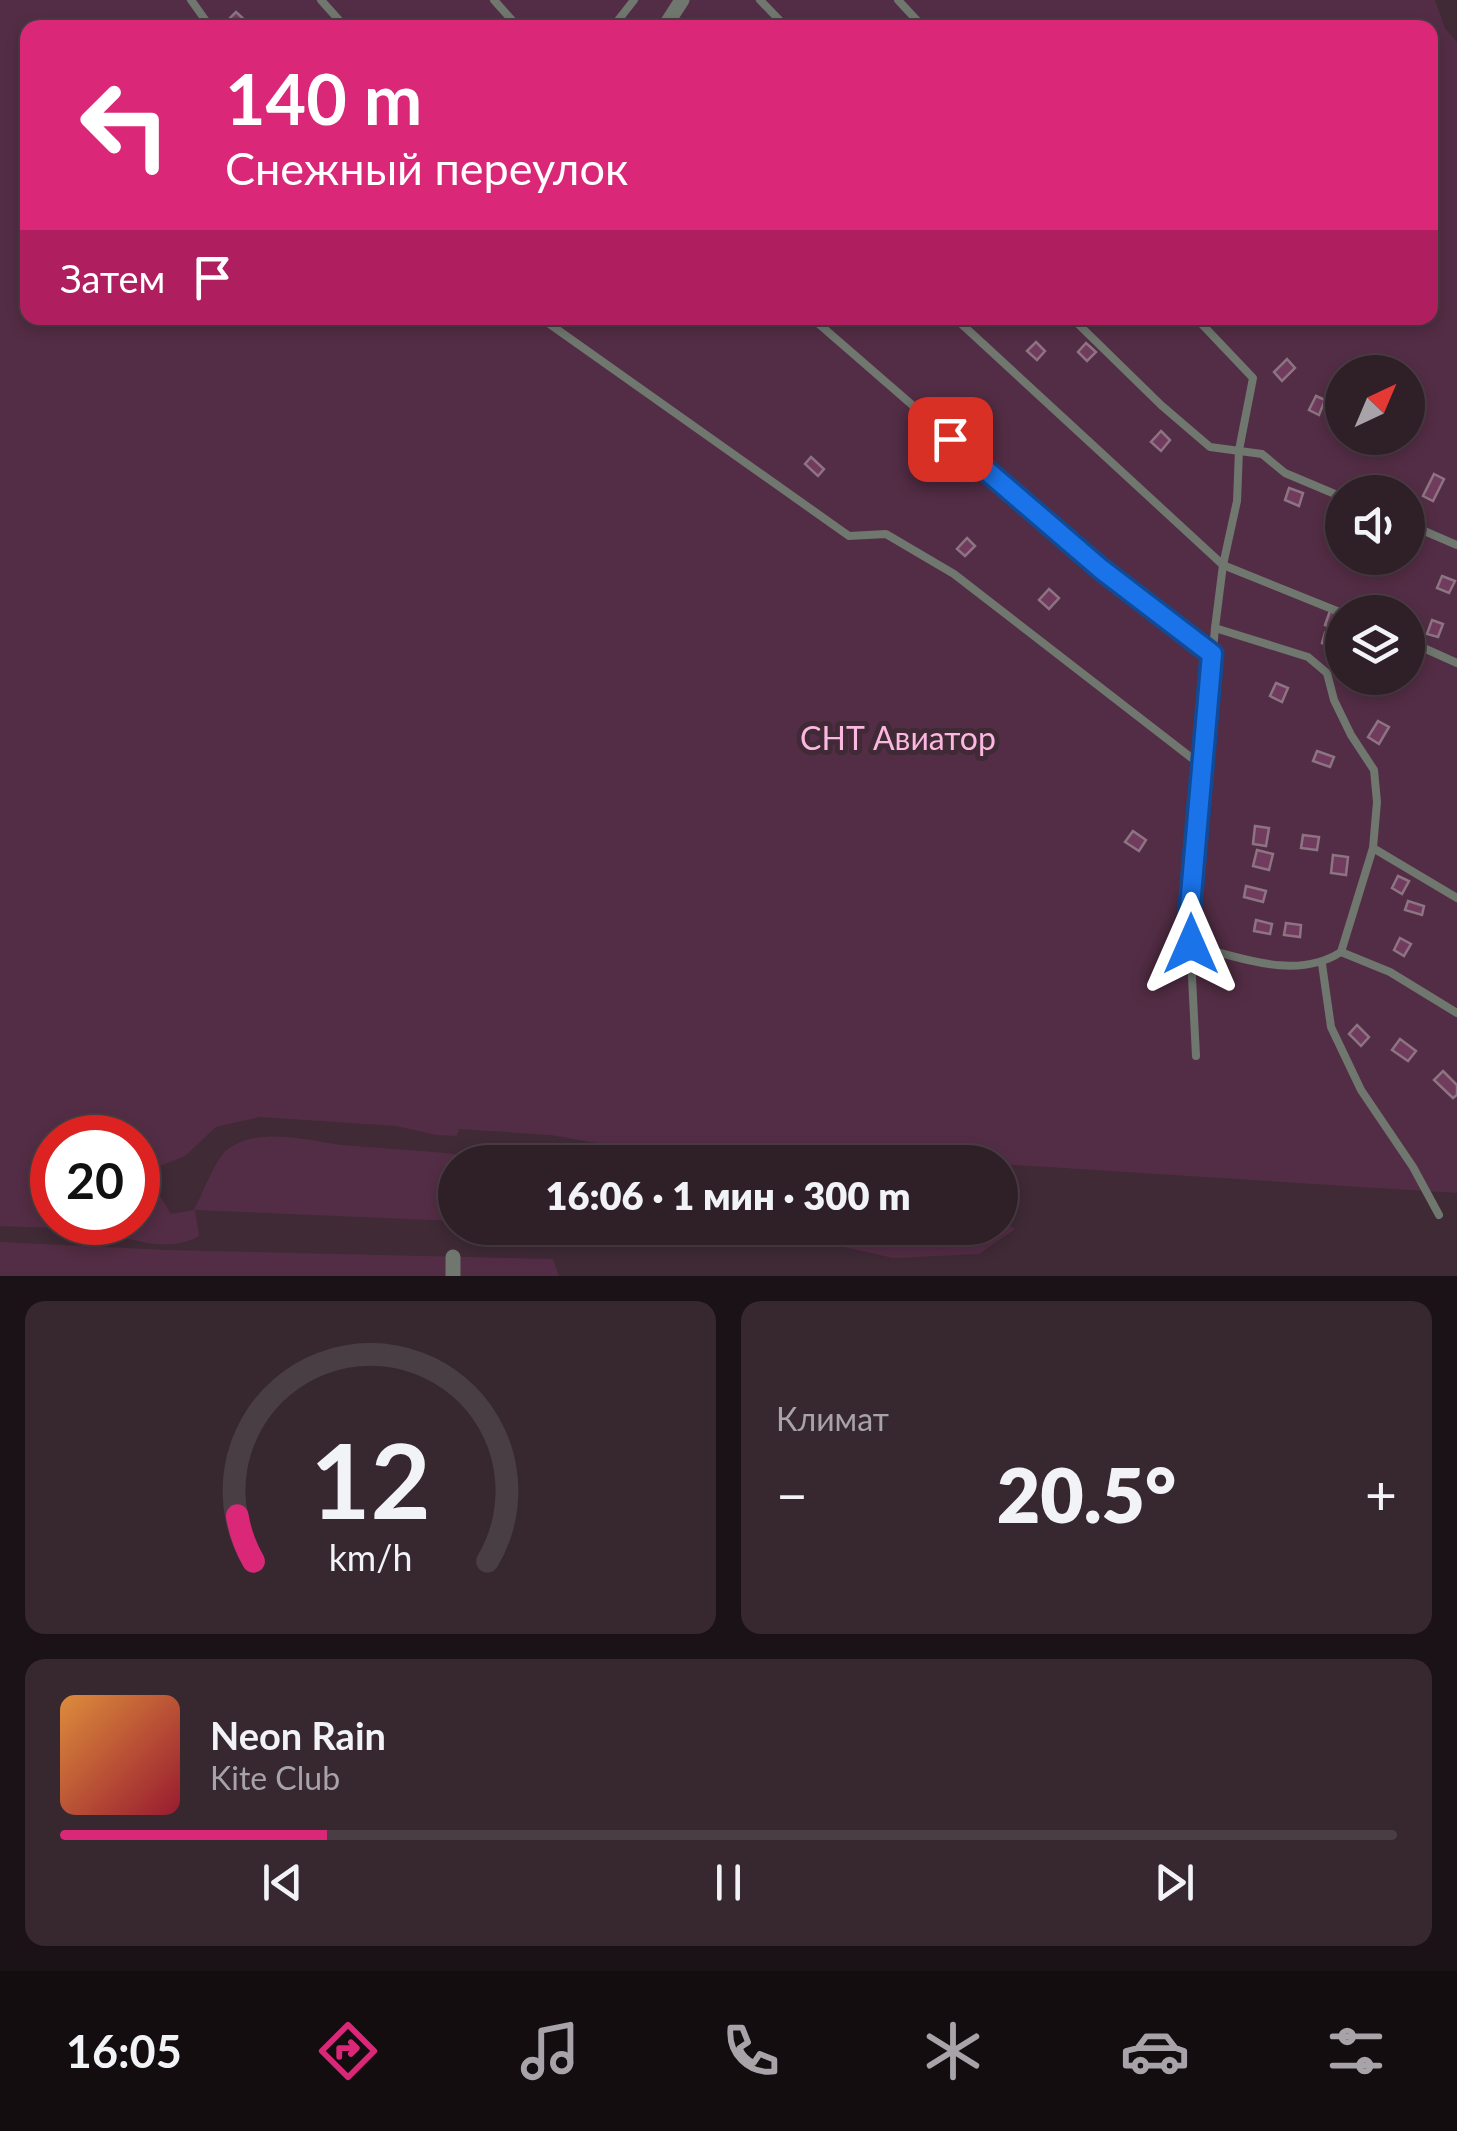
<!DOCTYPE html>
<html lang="ru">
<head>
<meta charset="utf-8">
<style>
  body { margin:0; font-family:Lato,sans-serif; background:#372830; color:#f1f3f6; height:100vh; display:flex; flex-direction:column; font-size:38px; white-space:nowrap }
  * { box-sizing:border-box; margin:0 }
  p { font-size:32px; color:#a7a3a8 }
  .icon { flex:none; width:55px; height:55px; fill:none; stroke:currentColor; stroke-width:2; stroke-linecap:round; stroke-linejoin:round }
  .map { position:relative; height:1276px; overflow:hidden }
  .panel { display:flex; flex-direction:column; gap:25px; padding:25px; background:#1a1216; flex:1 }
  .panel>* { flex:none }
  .top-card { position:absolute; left:20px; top:20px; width:1418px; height:305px; border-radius:20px; box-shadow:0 5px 15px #0003,0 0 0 2px #4a3e45; background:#db2777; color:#fff; overflow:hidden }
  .needle { width:65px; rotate:44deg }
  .tools { position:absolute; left:1325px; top:355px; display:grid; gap:20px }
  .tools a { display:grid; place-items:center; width:100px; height:100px; border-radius:50%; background:#2f2028; box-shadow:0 5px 15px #0003,0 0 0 2px #4a3e45; font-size:50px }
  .speed { position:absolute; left:30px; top:1115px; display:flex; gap:20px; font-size:50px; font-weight:700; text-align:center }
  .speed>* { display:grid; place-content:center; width:130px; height:130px; border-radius:50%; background:#2f2028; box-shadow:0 5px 15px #0003,0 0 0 2px #4a3e45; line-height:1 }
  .speed .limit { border:15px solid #d22; background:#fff; color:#111 }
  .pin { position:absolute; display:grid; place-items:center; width:85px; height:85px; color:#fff; margin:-42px; border-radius:20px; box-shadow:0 5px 15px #0006 }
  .me { position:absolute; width:110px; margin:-55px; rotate:0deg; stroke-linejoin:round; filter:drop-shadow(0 0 8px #0008) }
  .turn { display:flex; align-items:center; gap:35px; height:210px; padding:0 40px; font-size:45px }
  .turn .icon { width:130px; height:130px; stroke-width:2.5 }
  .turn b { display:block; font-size:70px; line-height:85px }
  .then { display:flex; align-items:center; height:95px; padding:0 40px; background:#0003; gap:20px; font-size:38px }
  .big { font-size:75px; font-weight:800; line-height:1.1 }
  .panel .widget { flex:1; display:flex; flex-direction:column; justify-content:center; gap:15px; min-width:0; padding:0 35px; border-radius:20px; background:#372830 }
  .panel .dial { align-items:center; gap:0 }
  .dial svg { height:260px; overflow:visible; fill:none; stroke:#4a3e45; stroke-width:7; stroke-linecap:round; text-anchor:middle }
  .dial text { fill:#f1f3f6; stroke:none }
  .song { display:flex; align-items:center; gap:30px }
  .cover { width:120px; height:120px; border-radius:15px; background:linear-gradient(135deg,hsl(30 70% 55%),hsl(350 70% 35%)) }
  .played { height:10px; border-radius:5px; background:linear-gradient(90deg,#db2777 20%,#4a3e45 20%) }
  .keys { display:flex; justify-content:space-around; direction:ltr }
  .heat { display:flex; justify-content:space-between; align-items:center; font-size:55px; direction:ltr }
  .panel .tiles { flex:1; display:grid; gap:25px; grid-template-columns:1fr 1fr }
  .widget:last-child { grid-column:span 2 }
  .trip { position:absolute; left:438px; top:1145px; width:580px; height:100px; border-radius:50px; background:#2f2028; box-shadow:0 5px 15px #0003,0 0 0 2px #4a3e45; font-weight:800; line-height:100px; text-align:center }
  .tab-bar { display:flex; height:160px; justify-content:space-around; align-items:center; background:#130d10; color:#a7a3a8 }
  .tab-bar .icon { width:70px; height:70px }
  .tab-bar .active { color:#db2777 }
  .tab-bar b { font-size:45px; color:#f1f3f6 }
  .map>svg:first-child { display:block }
  .green { fill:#532d45; fill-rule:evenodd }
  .building { fill:#713b5d; stroke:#8c7482; stroke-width:2.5 }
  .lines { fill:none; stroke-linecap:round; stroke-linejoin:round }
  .service { stroke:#6f776f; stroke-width:8 }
  .minor { stroke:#6f776f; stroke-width:15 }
  .route-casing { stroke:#114b97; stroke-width:25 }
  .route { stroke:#1a73e8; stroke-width:18 }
  .labels { text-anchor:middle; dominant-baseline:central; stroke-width:10; stroke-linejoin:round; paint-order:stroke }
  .park-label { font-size:32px; fill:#fbb7e0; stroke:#3f2a36 }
</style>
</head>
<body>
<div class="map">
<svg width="1457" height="1276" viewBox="0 0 1457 1276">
  <rect width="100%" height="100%" fill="#3f2a36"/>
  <g class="green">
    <path d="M 0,0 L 1435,0 L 1445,28 L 1457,42 L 1457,1193 L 700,1145 L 696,1152 L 638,1150 L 550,1135 L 459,1129 L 457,1136 L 436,1135 L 396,1126 L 260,1117 L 216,1127 L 185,1156 L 145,1172 L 171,1214 L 194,1210 C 202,1195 216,1157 228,1149 C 260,1126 308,1141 343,1145 C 399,1150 451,1151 506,1162 L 455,1162 L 455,1221 L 195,1210 L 199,1236 C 165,1255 130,1237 94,1231 C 63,1226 31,1228 0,1226 ZM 28,28 L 1430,28 L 1430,318 L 28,318 ZM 1342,372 L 1408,372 L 1408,438 L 1342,438 ZM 1342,492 L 1408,492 L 1408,558 L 1342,558 ZM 1342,612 L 1408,612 L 1408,678 L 1342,678 ZM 52,1138 L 138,1138 L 138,1222 L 52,1222 Z"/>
    <polygon points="1000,1219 1015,1229 979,1254 893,1258 800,1237 594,1228 1000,1228"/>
    <polygon points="0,1242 168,1250 553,1259 559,1276 0,1276"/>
  </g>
  <g class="building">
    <polygon points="236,12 248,23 243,28 232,28 226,22"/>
    <polygon points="1036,342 1045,351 1037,360 1027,351"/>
    <polygon points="1086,343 1096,352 1087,361 1078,352"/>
    <polygon points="1287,359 1295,368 1282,381 1274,372"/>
    <polygon points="1316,396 1325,400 1319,415 1309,410"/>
    <polygon points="1161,431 1170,440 1161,451 1151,442"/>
    <polygon points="811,457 824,469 818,476 805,464"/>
    <polygon points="1434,474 1444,479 1433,501 1423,496"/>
    <polygon points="1289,488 1303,493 1299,506 1285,500"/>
    <polygon points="967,538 975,546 965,556 957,549"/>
    <polygon points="1442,576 1455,581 1449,593 1437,588"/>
    <polygon points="1049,589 1059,598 1049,609 1039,600"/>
    <polygon points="1330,611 1342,616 1340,631 1325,625"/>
    <polygon points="1432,620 1443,624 1438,637 1427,634"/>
    <polygon points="1325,633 1340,639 1336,649 1322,643"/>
    <polygon points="1276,683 1288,688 1282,702 1270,696"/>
    <polygon points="1378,721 1389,727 1379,744 1368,737"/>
    <polygon points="1317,751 1334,757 1330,767 1313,761"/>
    <polygon points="1255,826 1269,828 1266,846 1253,844"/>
    <polygon points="1133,831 1146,840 1139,851 1125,842"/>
    <polygon points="1303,835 1319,837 1317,850 1301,848"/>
    <polygon points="1257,850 1273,854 1269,870 1253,866"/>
    <polygon points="1333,855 1348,857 1346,875 1331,873"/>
    <polygon points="1398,876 1409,881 1402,894 1392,888"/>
    <polygon points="1246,886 1266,891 1263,902 1244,897"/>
    <polygon points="1408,901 1424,906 1422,915 1405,910"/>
    <polygon points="1256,920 1272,924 1270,934 1254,931"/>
    <polygon points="1286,923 1301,925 1300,937 1284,935"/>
    <polygon points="1400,938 1411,944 1404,956 1394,950"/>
    <polygon points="1357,1025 1369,1037 1361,1046 1349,1034"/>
    <polygon points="1400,1039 1416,1051 1408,1061 1392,1050"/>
    <polygon points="1443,1071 1457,1085 1457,1095 1453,1098 1434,1080"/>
  </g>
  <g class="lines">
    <g class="service">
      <polyline points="191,0 211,28"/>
      <polyline points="321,0 346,28"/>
      <polyline points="494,0 519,28"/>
      <polyline points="760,0 787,28"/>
      <polyline points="898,0 924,28"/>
      <polyline points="612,28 634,0"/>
      <polyline points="541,318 849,536 886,534 954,574 1202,766"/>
      <polyline points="812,318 1101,569 1212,654"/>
      <polyline points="955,318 1223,565 1342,613"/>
      <polyline points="1072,318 1161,405 1210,447 1262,454 1285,473 1342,497"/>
      <polyline points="1408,524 1457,545"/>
      <polyline points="1215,628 1308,657 1327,673 1334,700 1351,735 1374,770 1377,802 1373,848 1457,898"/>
      <polyline points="1408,641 1457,663"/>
      <polyline points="1373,848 1341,952 1390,972 1457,1013"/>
      <path d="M 1191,945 C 1239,957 1296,981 1341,952"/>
      <polyline points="1322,964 1331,1027 1361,1090 1413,1167 1439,1215"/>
      <polyline points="1196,1056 1189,918 1215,628 1223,565 1237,501 1239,450 1253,378 1196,318"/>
    </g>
    <g class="minor">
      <polyline points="664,28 682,0"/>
      <polyline points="453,1257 453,1276"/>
    </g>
  </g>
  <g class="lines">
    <defs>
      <polyline id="route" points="950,439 1101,569 1212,654 1189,918 1191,944"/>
    </defs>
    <use href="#route" class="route-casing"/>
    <use href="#route" class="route"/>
  </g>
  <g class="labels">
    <g class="park-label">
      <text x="898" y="737">СНТ Авиатор</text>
    </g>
  </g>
</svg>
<div class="tools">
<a><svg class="needle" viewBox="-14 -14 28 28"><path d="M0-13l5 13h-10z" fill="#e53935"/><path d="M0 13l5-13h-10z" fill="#a7a3a8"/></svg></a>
<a><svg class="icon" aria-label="sound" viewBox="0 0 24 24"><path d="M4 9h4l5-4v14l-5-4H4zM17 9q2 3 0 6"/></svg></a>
<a><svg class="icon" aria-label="layers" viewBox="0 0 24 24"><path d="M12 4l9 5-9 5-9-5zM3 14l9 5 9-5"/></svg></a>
</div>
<div class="speed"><div class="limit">20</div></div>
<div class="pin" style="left:950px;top:439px;background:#d93025"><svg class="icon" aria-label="arrive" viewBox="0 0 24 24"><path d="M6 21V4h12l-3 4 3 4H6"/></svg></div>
<svg class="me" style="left:1191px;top:944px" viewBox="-20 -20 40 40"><path d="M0-17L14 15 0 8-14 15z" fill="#1a73e8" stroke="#fff" stroke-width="4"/></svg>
<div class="trip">16:06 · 1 мин · 300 m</div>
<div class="top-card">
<div class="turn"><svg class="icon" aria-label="left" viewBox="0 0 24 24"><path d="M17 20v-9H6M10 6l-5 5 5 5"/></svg><div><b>140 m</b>Снежный переулок</div></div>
<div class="then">Затем<svg class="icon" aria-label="arrive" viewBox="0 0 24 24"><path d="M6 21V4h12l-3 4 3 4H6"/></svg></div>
</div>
</div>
<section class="panel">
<div class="tiles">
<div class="widget dial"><svg viewBox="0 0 100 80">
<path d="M14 69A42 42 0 1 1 86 69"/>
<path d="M14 69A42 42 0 0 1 9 55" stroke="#db2777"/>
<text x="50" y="56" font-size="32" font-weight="700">12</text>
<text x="50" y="72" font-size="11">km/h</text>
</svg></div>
<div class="widget"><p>Климат</p>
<div class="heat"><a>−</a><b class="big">20.5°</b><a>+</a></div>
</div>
<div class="widget">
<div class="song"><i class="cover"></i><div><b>Neon Rain</b><p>Kite Club</p></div></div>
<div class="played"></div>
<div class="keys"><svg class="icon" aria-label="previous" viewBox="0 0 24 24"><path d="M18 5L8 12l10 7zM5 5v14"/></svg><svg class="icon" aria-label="pause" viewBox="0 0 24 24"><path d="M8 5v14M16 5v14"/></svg><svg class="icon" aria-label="next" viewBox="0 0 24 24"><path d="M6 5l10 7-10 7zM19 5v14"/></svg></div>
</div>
</div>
</section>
<nav class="tab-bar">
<b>16:05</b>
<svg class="icon active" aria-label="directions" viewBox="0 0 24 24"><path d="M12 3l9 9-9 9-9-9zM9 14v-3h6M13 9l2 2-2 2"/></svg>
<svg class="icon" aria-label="music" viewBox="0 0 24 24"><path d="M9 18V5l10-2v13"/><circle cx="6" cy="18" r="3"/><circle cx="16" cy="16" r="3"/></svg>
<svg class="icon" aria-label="phone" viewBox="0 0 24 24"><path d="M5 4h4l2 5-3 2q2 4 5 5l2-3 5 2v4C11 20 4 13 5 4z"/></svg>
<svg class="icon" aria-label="climate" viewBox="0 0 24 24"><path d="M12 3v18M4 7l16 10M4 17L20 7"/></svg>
<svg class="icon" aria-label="car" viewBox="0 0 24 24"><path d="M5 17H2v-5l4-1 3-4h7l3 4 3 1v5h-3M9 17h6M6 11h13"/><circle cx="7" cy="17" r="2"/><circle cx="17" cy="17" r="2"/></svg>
<svg class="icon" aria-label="filters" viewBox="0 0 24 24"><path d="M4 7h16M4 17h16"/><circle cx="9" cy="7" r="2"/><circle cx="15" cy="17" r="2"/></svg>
</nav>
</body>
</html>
